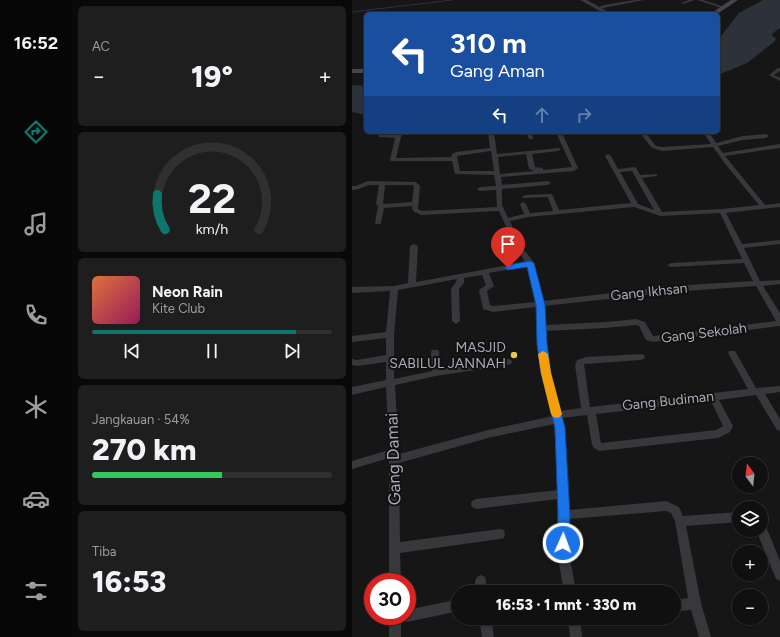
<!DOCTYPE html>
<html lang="id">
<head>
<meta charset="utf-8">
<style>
  body { margin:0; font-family:Figtree,sans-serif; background:#1e1e1f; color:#f1f3f6; height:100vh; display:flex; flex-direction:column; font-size:15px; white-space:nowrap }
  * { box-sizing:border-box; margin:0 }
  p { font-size:13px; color:#9c9d9f }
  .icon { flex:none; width:22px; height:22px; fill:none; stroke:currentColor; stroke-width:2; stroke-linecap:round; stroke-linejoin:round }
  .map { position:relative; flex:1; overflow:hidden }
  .side { display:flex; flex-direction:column; gap:6px; padding:6px; background:#090909; width:280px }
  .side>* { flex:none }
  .hud { position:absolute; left:12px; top:12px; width:356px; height:122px; border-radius:6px; box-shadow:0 1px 3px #0004,0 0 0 1px #303031; background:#1a4fa0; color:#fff; overflow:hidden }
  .needle { width:26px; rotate:345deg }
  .fabs { position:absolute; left:380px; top:457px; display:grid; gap:8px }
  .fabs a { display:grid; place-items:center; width:36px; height:36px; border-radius:50%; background:#101011; box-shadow:0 1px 3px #0004,0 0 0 1px #303031; font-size:20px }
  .speed { position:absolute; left:12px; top:573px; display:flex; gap:8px; font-size:20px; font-weight:700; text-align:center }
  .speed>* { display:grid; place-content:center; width:52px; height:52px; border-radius:50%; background:#101011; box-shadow:0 1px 3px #0004,0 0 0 1px #303031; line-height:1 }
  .speed .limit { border:6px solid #d22; background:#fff; color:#111 }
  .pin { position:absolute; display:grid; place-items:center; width:34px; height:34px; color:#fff; margin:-41px -17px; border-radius:50% 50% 50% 0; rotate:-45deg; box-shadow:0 0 4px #0007 }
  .pin .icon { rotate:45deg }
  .me { position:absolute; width:44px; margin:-22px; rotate:2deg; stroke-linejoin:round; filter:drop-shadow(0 0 3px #0008) }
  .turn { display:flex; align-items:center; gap:14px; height:84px; padding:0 20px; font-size:18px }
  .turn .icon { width:52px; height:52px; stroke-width:2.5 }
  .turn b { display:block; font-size:28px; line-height:34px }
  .lanes { display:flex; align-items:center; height:38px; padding:0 20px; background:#0003; justify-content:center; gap:20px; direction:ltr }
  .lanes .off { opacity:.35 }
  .big { font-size:30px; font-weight:800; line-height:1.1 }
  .side .card { flex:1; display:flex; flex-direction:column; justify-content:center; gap:6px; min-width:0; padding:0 14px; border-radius:6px; background:#1e1e1f }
  .side .dial { align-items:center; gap:0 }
  .dial svg { height:104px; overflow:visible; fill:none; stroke:#303031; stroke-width:7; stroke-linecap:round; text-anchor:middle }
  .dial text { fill:#f1f3f6; stroke:none }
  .song { display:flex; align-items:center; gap:12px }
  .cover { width:48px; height:48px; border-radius:6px; background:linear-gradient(135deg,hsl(20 70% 55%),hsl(330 70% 35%)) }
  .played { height:4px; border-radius:2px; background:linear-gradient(90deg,#0f766e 85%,#303031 85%) }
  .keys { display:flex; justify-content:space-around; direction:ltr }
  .heat { display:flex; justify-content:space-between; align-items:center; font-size:22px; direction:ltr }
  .charge { height:6px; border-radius:3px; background:linear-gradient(90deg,#34c759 54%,#303031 0) }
  .trip { position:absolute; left:99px; top:585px; width:230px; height:40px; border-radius:20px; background:#101011; box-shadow:0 1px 3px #0004,0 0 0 1px #303031; font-weight:800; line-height:40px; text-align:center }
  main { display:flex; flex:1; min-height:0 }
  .tab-bar { display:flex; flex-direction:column; width:72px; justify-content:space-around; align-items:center; background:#060607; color:#9c9d9f }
  .tab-bar .icon { width:28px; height:28px }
  .tab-bar .current { color:#0f766e }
  .tab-bar b { font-size:18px; color:#f1f3f6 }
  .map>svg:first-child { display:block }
  .water { fill:#2d313a }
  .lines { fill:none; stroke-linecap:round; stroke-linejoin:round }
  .stream { stroke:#2d313a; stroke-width:1 }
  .minor { fill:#37373c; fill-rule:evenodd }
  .tertiary { fill:#37373c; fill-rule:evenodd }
  .secondary { fill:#45454c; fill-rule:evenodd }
  .route { fill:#1a73e8; stroke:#114b97 }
  .slow { fill:#f59e0b }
  .poi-dot { fill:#e1cd44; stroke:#111112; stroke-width:1.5 }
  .labels { text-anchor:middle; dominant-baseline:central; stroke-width:4; stroke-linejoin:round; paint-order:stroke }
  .street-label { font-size:14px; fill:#a9aab6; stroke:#111112 }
  .poi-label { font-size:14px; fill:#a9aab6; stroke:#111112; text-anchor:end }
  .near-street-label { font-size:17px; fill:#a9aab6; stroke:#111112 }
</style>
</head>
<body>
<main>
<nav class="tab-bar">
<b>16:52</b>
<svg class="icon current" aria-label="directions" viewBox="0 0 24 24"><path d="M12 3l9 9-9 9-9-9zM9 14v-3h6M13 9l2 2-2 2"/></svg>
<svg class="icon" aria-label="music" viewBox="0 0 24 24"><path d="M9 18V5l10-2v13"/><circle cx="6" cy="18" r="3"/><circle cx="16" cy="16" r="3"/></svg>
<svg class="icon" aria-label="phone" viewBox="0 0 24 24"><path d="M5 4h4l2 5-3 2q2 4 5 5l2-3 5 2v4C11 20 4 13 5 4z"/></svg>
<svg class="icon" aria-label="climate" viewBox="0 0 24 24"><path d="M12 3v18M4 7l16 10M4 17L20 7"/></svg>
<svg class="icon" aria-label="car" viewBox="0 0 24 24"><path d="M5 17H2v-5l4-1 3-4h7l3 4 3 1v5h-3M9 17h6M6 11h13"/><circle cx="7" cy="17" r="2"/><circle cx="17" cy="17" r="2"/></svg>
<svg class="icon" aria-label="filters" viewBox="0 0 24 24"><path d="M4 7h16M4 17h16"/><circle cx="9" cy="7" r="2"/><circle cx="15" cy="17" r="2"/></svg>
</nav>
<section class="side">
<div class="card"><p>AC</p>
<div class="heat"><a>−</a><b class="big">19°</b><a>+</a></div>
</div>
<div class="card dial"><svg viewBox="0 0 100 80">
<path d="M14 69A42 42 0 1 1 86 69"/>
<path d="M14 69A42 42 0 0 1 8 42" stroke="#0f766e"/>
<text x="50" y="56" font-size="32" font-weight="700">22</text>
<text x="50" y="72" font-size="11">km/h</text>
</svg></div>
<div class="card">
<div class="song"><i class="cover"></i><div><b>Neon Rain</b><p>Kite Club</p></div></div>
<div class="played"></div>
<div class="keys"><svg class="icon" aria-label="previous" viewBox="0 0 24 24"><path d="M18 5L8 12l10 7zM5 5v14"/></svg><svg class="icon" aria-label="pause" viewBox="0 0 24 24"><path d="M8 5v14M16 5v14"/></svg><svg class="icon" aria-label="next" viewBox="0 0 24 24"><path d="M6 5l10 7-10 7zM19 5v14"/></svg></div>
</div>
<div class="card"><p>Jangkauan · 54%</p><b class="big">270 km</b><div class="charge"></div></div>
<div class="card"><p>Tiba</p><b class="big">16:53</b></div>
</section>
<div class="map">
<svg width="428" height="637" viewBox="0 0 428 637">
  <rect width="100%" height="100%" fill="#161617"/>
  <g class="water">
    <polygon points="411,0 428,0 428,28 421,33 420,36 424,38 423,41 395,63 366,75 366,40 387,13"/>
    <polygon points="0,85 14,86 14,115 0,112"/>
  </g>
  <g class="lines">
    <polyline class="stream" points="0,12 100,0"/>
    <g class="minor">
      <polygon points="283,0 292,0 246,9 244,8 252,5"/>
      <polygon points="337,0 343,0 331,4 329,3"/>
      <polygon points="345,0 351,0 373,7 370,8"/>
      <polygon points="426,68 428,68 428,71 422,75 428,78 428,81 417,75"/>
      <path d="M 28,132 L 34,132 L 32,135 L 45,135 L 47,132 L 53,132 L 49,137 L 44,158 L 99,157 L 100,154 L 104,152 L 138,148 L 136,132 L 142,132 L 145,154 L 208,148 L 209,149 L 206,151 L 180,154 L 183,167 L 191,168 L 191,170 L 220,167 L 205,135 L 207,132 L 213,132 L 211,135 L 226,168 L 222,171 L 149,177 L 150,185 L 196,181 L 199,183 L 196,185 L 150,189 L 150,205 L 156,218 L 172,214 L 168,204 L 171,202 L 174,204 L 178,213 L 201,211 L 196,197 L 171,198 L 170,197 L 173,195 L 200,194 L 207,210 L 279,203 L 253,156 L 256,154 L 259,156 L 266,169 L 282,167 L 284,168 L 288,175 L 305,174 L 305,176 L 290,178 L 310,212 L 370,209 L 407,205 L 374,165 L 361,147 L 310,151 L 300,148 L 287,132 L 293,132 L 304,146 L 310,147 L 359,144 L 351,132 L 357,132 L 364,143 L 391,136 L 414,134 L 417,136 L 414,138 L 391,140 L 366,146 L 371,153 L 428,144 L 428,148 L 373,156 L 413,205 L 428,203 L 428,207 L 374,213 L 390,244 L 428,240 L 428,244 L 392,248 L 408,281 L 428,280 L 428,284 L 411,286 L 428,313 L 428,326 L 301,342 L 294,340 L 287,326 L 284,325 L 254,328 L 193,331 L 198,373 L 208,411 L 229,408 L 223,365 L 225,360 L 234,357 L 289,354 L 292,355 L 293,357 L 292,359 L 289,360 L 232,364 L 238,407 L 396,389 L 376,353 L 377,351 L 383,351 L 404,388 L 428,386 L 428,392 L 413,394 L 428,419 L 428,431 L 425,430 L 404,395 L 367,400 L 381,426 L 378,432 L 366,438 L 248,451 L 242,448 L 240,445 L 235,415 L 210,418 L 213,427 L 217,510 L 314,501 L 327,507 L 331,516 L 387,512 L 387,522 L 334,526 L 349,603 L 359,637 L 347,637 L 339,610 L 322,612 L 322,600 L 336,598 L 323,521 L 319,513 L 314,511 L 217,519 L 217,552 L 224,592 L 212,592 L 205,552 L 206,499 L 124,509 L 120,507 L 119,504 L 120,501 L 124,499 L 206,490 L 202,424 L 136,438 L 47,463 L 48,542 L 148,529 L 152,530 L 153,534 L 152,538 L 148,539 L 48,553 L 49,582 L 37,582 L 37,458 L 0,469 L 0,461 L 37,450 L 34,387 L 0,395 L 0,387 L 34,380 L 34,362 L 5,366 L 0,365 L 0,359 L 5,360 L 34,355 L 34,338 L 0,342 L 0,336 L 34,332 L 38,291 L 0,293 L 0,287 L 42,286 L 56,283 L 58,246 L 62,244 L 66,246 L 64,282 L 173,262 L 162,244 L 147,211 L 69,215 L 61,211 L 60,206 L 32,208 L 29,223 L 28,224 L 24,224 L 23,223 L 26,206 L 24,204 L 27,185 L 17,185 L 7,189 L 0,190 L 0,186 L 4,186 L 16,181 L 64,182 L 68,186 L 66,209 L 70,211 L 145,207 L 144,190 L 128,191 L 125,189 L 128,187 L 144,186 L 142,175 L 103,174 L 100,161 L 39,161 L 38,160 L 43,138 L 27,137 L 26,136 ZM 139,151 L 142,171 L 108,171 L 105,156 ZM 174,154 L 177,169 L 182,171 L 148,174 L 146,157 ZM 280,171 L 302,210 L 286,204 L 268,172 ZM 33,185 L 60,185 L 62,186 L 60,202 L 31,204 ZM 282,207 L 308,216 L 368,213 L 390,259 L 319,263 L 315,265 L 319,267 L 392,263 L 401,281 L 319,286 L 191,301 L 182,263 L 168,244 L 158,221 L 176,217 ZM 175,266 L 183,302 L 141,306 L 138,305 L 135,291 L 142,286 L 137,273 ZM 130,275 L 134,285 L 127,290 L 131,309 L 141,312 L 184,307 L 186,344 L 190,373 L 201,416 L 136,430 L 47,454 L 43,385 L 84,376 L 156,365 L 159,364 L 160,362 L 159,360 L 156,359 L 88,369 L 87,352 L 86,350 L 80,350 L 79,352 L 80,371 L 42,379 L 42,335 L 46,290 L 105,279 L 104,282 L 99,289 L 100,321 L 104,324 L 108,321 L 107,289 L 112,283 L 112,278 ZM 404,286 L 424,321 L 301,336 L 293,322 L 284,319 L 254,322 L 193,325 L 192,306 L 319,292 ZM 359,401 L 371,426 L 364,430 L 249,443 L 244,414 Z"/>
      <polygon points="174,132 180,132 181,139 177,139"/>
      <polygon points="409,523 413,524 428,561 428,581 424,579 404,530 409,530"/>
      <polygon points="129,575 133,577 136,592 124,592 123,581 125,577"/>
      <polygon points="98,601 102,603 104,607 102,611 98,613 55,622 51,620 49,616 49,637 37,637 37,616 55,616 55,610"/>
      <polygon points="127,618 139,618 142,637 130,637"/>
      <polygon points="216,618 228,618 230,637 218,637"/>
    </g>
    <polygon class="tertiary" points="228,0 235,0 260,14 253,14"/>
    <g class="secondary">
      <polygon points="379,0 386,0 365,14 358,14"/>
      <rect x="0" y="69" width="14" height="4"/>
    </g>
  </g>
  <polygon class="route" points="178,261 182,263 193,305 195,344 199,373 213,428 218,515 217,543 215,547 211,549 206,547 205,543 206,515 203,428 189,373 185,344 184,305 175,267 156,270 152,268 156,265"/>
  <polygon class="slow" points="191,351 196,354 199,373 210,414 208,417 205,418 201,417 199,414 189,373 186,354"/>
  <circle class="poi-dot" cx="162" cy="355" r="4"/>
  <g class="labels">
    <g class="street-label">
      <text transform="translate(297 292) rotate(-6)">Gang Ikhsan</text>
      <text transform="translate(352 333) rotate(-7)">Gang Sekolah</text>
      <text transform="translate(316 401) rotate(-6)">Gang Budiman</text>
    </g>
    <g class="poi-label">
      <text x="154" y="347">MASJID<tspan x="154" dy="16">SABILUL JANNAH</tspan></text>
    </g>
    <g class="near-street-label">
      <text transform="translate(41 459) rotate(-92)">Gang Damai</text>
    </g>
  </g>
</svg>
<div class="fabs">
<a><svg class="needle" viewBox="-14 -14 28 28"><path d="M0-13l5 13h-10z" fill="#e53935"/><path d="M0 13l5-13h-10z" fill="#9c9d9f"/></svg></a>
<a><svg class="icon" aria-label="layers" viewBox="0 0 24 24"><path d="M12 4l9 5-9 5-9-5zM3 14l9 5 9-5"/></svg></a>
<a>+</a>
<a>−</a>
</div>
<div class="speed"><div class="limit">30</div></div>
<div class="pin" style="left:156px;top:268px;background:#d93025"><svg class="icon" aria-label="arrive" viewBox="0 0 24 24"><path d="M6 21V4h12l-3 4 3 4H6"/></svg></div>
<svg class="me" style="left:211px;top:543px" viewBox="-20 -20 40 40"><circle r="17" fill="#1a73e8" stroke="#fff" stroke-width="3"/><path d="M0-11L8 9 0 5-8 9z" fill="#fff"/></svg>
<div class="trip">16:53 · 1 mnt · 330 m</div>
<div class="hud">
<div class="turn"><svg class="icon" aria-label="left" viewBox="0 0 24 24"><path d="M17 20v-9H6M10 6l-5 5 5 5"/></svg><div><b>310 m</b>Gang Aman</div></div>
<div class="lanes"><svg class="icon" aria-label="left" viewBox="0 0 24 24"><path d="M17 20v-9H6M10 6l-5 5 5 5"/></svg><svg class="icon off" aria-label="ahead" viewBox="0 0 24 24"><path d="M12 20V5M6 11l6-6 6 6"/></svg><svg class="icon off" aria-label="right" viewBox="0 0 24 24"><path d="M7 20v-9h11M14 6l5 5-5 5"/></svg></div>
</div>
</div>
</main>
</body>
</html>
